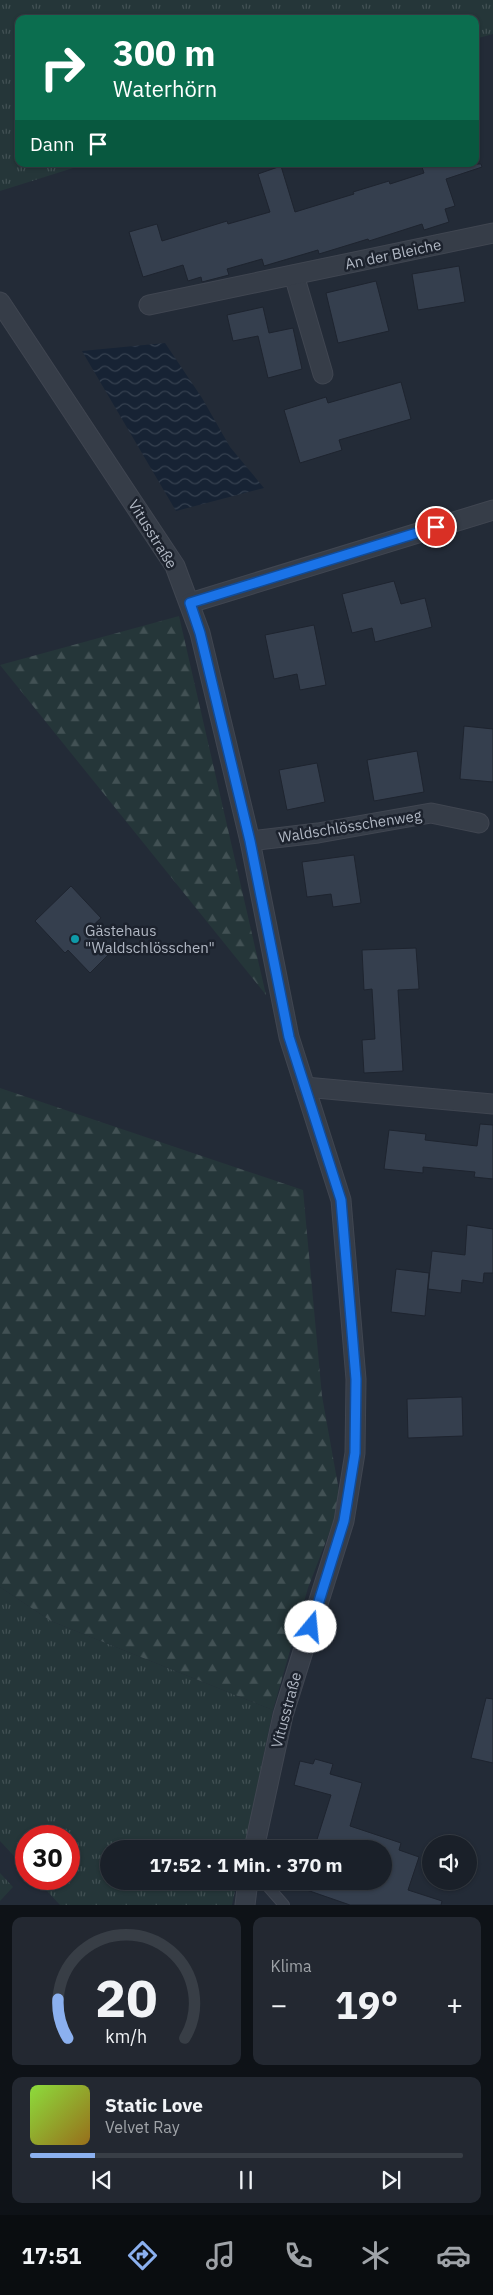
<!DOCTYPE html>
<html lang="de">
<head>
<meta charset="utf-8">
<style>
  body { margin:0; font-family:"IBM Plex Sans",sans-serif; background:#232831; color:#f1f3f6; height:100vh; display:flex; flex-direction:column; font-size:19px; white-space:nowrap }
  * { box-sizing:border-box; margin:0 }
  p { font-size:16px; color:#9fa3a8 }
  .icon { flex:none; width:28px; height:28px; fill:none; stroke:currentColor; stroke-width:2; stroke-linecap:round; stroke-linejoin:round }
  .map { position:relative; height:1905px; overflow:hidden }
  .side { display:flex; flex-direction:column; gap:12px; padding:12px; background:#0e1217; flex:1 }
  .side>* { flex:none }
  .guide { position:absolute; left:15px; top:15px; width:464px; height:152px; border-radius:10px; box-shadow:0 1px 4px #0004,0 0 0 1px #383e46; background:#0b6e4f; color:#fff; overflow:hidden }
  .fabs { position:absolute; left:422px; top:1835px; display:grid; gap:10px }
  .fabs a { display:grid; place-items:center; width:55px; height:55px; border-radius:50%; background:#1a2029; box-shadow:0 1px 4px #0004,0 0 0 1px #383e46; font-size:25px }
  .speed { position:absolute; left:15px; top:1825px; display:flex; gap:10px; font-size:25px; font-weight:700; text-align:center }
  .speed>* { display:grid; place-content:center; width:65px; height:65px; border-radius:50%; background:#1a2029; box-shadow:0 1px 4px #0004,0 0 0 1px #383e46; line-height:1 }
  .speed .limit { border:8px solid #d22; background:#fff; color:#111 }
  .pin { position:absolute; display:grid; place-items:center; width:42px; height:42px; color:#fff; margin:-21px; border:2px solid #fff; border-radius:50%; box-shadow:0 1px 5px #0007 }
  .me { position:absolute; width:55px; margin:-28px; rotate:17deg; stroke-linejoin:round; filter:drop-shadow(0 0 4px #0008) }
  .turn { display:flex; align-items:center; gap:18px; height:105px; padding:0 15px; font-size:22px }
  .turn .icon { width:65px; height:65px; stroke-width:2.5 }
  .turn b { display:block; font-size:35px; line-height:42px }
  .then { display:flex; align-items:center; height:48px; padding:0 15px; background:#0003; gap:10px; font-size:19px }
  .big { font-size:38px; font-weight:700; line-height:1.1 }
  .side .tile { flex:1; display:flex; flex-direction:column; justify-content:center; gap:8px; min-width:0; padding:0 18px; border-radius:10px; background:#232831 }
  .side .dial { align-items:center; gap:0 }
  .dial svg { height:130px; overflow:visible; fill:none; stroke:#383e46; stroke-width:7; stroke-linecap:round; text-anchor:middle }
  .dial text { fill:#f1f3f6; stroke:none }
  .song { display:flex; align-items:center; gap:15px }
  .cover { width:60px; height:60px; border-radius:8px; background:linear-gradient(135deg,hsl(90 70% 55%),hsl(40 70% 35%)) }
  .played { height:5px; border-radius:2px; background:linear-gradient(90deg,#8bb0ef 15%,#383e46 15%) }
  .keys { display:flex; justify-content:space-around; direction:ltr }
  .heat { display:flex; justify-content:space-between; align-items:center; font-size:28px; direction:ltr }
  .side .tiles { flex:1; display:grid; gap:12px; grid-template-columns:1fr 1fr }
  .tile:last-child { grid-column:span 2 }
  .trip { position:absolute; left:100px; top:1840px; width:292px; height:50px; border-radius:25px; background:#1a2029; box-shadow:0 1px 4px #0004,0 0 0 1px #383e46; font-weight:700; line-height:50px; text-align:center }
  .tabs { display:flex; height:80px; justify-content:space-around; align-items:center; background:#0a0d10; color:#9fa3a8 }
  .tabs .icon { width:35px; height:35px }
  .tabs .selected { color:#8bb0ef }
  .tabs b { font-size:22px; color:#f1f3f6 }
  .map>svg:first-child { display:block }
  .grass { fill:url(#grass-tufts) }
  .forest { fill:url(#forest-firs) }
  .water { fill:url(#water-waves) }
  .building { fill:#353f4e; stroke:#1e242f }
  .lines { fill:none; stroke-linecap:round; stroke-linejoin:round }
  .service-casing { stroke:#404651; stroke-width:12 }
  .minor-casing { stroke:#404651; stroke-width:21 }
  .service { stroke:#363d48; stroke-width:10 }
  .minor { stroke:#363d48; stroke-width:19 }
  .route-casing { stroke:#114b97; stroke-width:12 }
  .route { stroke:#1a73e8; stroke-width:9 }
  .culture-dot { fill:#0f9aa8; stroke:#1c222d; stroke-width:2 }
  .labels { text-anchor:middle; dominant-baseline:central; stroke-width:5; stroke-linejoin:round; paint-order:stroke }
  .street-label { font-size:15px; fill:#b1b8c4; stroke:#1c222d }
  .poi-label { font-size:15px; fill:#b1b8c4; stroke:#1c222d; text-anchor:start }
</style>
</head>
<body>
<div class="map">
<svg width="493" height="1905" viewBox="0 0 493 1905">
  <defs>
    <pattern id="grass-tufts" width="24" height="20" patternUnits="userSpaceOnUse" patternTransform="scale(1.25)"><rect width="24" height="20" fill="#253639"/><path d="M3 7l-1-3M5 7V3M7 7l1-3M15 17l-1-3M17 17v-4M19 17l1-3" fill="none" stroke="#425154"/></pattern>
    <pattern id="forest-firs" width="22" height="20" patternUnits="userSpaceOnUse" patternTransform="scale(1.25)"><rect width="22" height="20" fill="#253639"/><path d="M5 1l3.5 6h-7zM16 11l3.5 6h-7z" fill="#425154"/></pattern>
    <pattern id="water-waves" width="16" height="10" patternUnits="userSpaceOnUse" patternTransform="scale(1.25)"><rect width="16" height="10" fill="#172334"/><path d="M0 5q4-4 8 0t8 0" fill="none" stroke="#364150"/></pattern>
  </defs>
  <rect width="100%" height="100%" fill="#232b37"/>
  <g class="grass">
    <polygon points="0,0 493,0 493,34 475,39 475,19 19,19 19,164 86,164 0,191"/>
    <polygon points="0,1587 51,1621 273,1710 244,1849 109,1849 109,1881 237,1881 232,1905 60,1905 36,1879 69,1879 69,1836 26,1836 26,1869 0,1841"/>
    <polygon points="0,1873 13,1887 0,1901"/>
  </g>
  <g class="forest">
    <polygon points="179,616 266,995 0,665"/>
    <polygon points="0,1088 303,1190 322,1396 341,1502 308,1588 273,1710 51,1621 0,1587"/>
  </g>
  <polygon class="water" points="165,343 202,398 230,447 264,488 176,511 82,351"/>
  <g class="building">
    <polygon points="421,164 481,164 482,167 446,179 455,206 445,209 449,222 424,230 422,224 369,241 368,239 319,254 318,250 264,266 262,259 227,269 229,275 202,282 201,277 188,281 183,265 143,277 129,232 157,224 162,241 227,221 228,224 270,212 258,174 281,166 295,212 354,194 353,192 389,181 390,184 424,173"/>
    <polygon points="459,266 465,302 418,310 412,274"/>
    <polygon points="376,281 389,331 338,343 326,293"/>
    <polygon points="263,307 269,333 293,328 302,369 268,378 258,336 233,341 227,315"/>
    <polygon points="401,382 411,419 339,440 342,450 300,463 284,410 326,397 328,403"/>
    <polygon points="394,581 401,604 425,598 432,627 375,642 372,628 352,633 342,594"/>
    <polygon points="314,625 326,685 300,690 297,674 274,679 265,635"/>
    <polygon points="464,726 493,729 493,782 460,779"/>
    <polygon points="417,751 424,792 374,801 367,760"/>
    <polygon points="317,763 325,802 287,810 279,770"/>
    <polygon points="354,855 361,903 333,907 331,894 307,897 302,862"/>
    <polygon points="71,886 101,918 89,929 111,952 90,973 68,950 65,953 35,921"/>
    <polygon points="416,948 419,989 398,990 403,1071 364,1073 362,1040 375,1039 372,989 364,990 362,950"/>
    <polygon points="480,1124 493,1125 493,1179 474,1177 475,1172 423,1167 423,1173 384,1169 389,1130 426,1134 425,1140 477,1146"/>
    <polygon points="467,1225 493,1229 493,1273 484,1273 483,1283 462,1280 461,1293 428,1289 432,1251 465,1255"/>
    <polygon points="396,1269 429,1273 425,1316 391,1312"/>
    <polygon points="462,1397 463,1436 408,1438 407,1399"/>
    <polygon points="486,1698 493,1699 493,1763 471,1758"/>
    <polygon points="315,1759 333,1764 330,1774 362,1783 350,1826 401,1843 399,1850 419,1857 408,1890 442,1901 441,1905 350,1905 301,1888 303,1881 384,1881 384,1849 314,1849 331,1795 294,1785 300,1761 313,1764"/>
  </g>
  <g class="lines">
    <defs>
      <polyline id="service" points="257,1881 264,1882 284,1905"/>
      <g id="minor">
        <polyline points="294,275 323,374"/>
        <polyline points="0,302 175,566 200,633 250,841 289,1037 341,1200 356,1379 355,1453 344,1521 283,1715 254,1849"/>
        <polyline points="149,305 493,233"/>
        <polyline points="190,603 493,510"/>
        <polyline points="250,841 318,833 431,813 479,823"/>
        <polyline points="305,1087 493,1104"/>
        <polyline points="245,1905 248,1881"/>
      </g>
    </defs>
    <use href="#service" class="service-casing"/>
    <use href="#minor" class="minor-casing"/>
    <use href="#service" class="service"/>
    <use href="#minor" class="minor"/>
  </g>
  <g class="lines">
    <defs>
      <polyline id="route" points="311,1627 344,1521 355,1453 356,1379 341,1200 289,1037 250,841 200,633 190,603 436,527"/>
    </defs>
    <use href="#route" class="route-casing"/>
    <use href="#route" class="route"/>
  </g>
  <circle class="culture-dot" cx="75" cy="939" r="5"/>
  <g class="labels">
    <g class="street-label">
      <text transform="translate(393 254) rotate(-12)">An der Bleiche</text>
      <text transform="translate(153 534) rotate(58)">Vitusstraße</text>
      <text transform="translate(350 826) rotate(-9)">Waldschlösschenweg</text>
      <text transform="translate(286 1710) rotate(-75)">Vitusstraße</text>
    </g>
    <g class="poi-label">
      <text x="85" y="930">Gästehaus<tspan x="85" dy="17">"Waldschlösschen"</tspan></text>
    </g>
  </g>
</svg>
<div class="fabs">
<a><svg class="icon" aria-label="sound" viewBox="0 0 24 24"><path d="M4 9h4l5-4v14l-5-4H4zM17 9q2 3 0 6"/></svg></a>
</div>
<div class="speed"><div class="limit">30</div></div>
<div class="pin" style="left:436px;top:527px;background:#d93025"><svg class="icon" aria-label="arrive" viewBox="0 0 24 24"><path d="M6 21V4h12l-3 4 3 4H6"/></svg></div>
<svg class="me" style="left:311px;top:1627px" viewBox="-20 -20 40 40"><circle r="19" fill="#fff"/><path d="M0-13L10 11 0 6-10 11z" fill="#1a73e8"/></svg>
<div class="trip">17:52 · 1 Min. · 370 m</div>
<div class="guide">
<div class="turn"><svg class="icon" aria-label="right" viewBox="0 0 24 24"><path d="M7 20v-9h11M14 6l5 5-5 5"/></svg><div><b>300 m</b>Waterhörn</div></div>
<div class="then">Dann<svg class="icon" aria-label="arrive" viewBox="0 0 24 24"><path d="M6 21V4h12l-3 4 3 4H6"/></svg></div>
</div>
</div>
<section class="side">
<div class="tiles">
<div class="tile dial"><svg viewBox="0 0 100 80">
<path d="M14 69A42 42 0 1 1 86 69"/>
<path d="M14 69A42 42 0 0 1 8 45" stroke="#8bb0ef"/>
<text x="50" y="56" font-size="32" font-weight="700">20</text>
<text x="50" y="72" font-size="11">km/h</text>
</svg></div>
<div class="tile"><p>Klima</p>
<div class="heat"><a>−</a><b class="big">19°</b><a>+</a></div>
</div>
<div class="tile">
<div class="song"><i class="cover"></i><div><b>Static Love</b><p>Velvet Ray</p></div></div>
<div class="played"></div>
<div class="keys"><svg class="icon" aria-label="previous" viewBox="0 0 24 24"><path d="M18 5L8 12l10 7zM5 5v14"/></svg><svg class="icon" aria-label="pause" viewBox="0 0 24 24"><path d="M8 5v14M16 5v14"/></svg><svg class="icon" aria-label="next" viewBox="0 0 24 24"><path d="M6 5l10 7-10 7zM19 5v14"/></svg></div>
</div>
</div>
</section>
<nav class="tabs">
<b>17:51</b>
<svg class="icon selected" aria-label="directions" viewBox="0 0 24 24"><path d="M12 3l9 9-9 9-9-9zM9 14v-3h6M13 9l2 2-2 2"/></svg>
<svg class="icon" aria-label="music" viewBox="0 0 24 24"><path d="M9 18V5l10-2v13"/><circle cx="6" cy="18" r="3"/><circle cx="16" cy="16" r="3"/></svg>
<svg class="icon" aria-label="phone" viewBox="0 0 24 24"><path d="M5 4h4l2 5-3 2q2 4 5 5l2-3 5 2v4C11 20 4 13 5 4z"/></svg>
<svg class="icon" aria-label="climate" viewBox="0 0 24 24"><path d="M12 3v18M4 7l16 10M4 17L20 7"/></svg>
<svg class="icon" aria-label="car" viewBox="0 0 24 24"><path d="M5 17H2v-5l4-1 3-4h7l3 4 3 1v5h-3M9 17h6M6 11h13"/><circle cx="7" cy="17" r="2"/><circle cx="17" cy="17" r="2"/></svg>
</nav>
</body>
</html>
